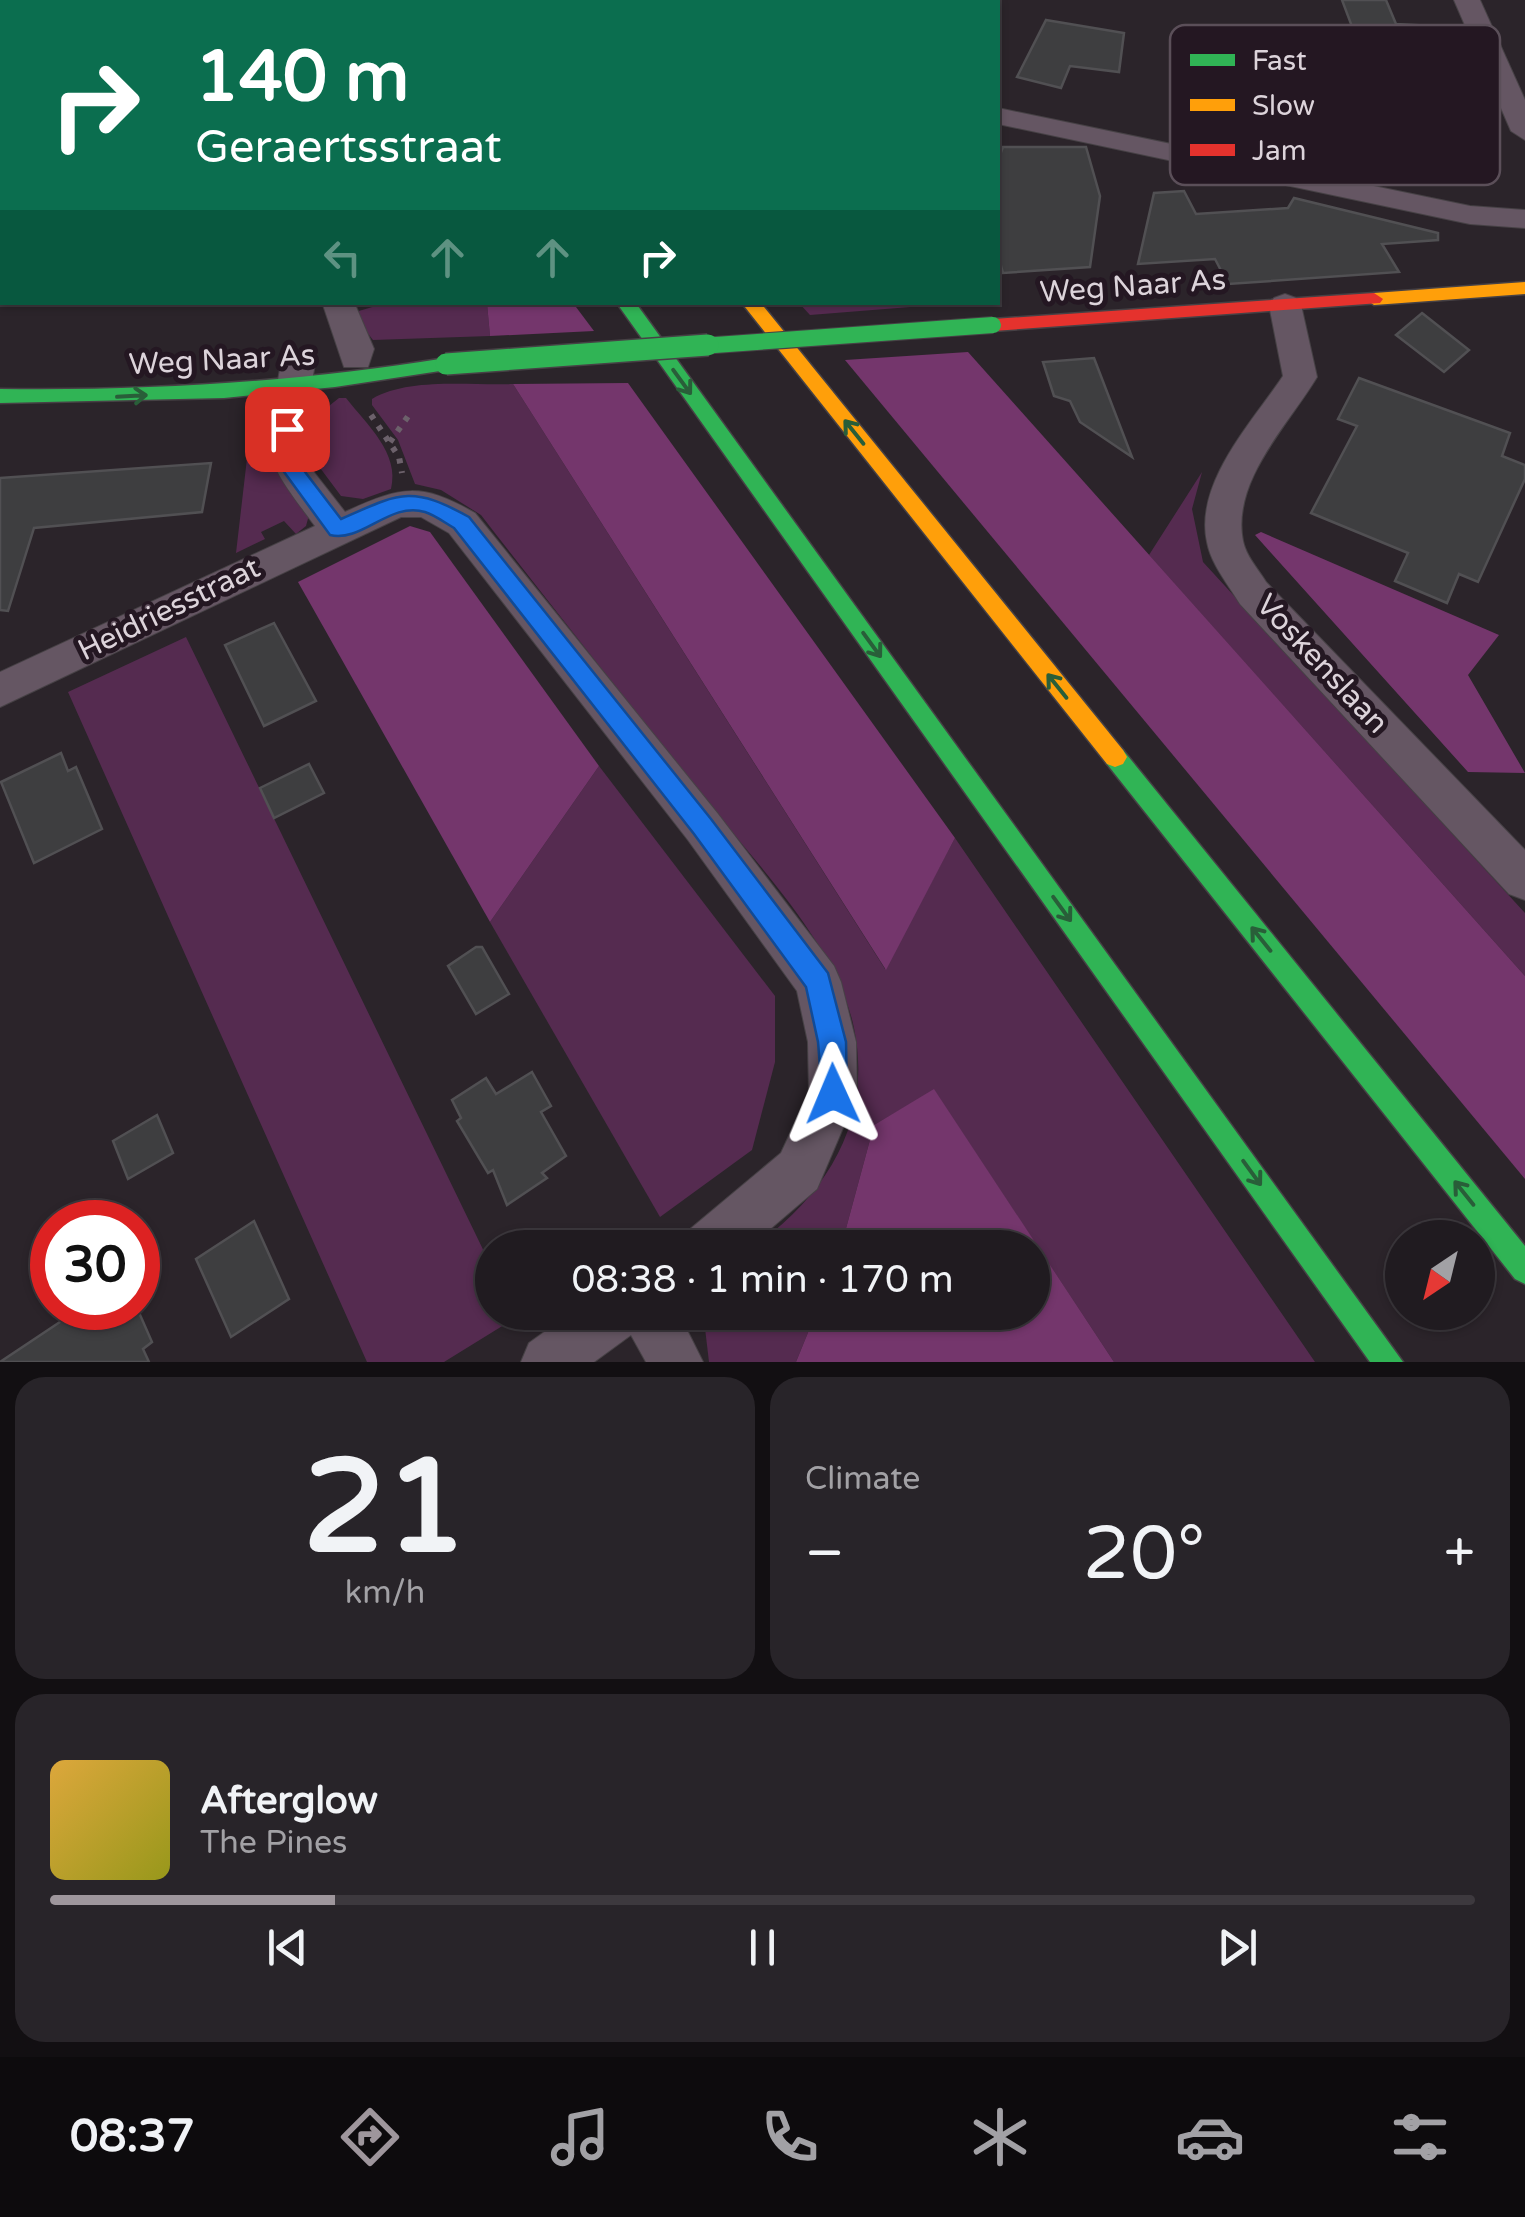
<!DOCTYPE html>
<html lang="en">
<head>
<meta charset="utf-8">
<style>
  body { margin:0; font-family:"Varela Round",sans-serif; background:#282429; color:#f1f3f6; height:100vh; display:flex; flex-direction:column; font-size:38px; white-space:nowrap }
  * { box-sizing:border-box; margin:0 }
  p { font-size:32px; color:#a2a1a5 }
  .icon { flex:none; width:55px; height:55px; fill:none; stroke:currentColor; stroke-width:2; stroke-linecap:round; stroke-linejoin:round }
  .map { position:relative; height:1362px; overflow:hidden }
  .sheet { display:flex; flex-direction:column; gap:15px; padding:15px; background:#120f12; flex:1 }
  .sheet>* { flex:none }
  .guide { position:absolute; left:0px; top:0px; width:1000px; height:305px; box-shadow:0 2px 8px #0004,0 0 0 2px #3d393e; background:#0b6e4f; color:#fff; overflow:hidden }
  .needle { width:65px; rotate:215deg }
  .buttons { position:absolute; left:1385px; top:1220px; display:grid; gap:20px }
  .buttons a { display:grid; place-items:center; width:110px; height:110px; border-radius:50%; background:#201b20; box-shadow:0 2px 8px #0004,0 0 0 2px #3d393e; font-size:50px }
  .speed { position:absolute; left:30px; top:1200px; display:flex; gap:20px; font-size:50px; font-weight:700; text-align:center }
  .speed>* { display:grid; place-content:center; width:130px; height:130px; border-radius:50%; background:#201b20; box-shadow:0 2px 8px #0004,0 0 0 2px #3d393e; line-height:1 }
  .speed .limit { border:15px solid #d22; background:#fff; color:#111 }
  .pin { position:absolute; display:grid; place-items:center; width:85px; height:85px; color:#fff; margin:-42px; border-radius:20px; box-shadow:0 5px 15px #0006 }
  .me { position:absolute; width:110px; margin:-55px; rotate:359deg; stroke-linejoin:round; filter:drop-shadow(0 0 8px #0008) }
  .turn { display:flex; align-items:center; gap:35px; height:210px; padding:0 30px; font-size:45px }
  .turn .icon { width:130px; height:130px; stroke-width:2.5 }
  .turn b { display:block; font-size:70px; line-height:85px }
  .lanes { display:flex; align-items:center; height:95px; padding:0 30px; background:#0003; justify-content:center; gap:50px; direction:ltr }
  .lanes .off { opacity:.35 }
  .big { font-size:75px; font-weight:600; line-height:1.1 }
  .sheet .widget { flex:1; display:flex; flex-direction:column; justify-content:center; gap:15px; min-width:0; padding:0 35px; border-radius:30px; background:#282429 }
  .sheet .dial { align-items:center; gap:0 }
  .dial b { font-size:130px; line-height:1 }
  .song { display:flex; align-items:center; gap:30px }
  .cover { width:120px; height:120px; border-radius:15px; background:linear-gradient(135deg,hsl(40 70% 55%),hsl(60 70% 35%)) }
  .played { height:10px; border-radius:5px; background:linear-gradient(90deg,#9e969c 20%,#3d393e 20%) }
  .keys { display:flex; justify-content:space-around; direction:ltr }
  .heat { display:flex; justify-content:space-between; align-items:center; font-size:55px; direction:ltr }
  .sheet .tiles { flex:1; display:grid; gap:15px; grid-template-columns:1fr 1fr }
  .widget:last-child { grid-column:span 2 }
  .trip { position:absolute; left:475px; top:1230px; width:575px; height:100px; border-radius:50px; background:#201b20; box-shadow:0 2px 8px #0004,0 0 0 2px #3d393e; font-weight:600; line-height:100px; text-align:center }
  .tabs { display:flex; height:160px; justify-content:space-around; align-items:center; background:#0d0b0d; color:#a2a1a5 }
  .tabs .icon { width:70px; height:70px }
  .tabs .selected { color:#9e969c }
  .tabs b { font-size:45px; color:#f1f3f6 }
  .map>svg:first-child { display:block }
  .green { fill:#552b50 }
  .forest { fill:#74366c }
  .building { fill:#3e3e40; stroke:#515053; stroke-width:2.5 }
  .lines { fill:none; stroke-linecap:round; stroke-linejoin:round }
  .street-casing { stroke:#464145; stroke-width:2 }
  .fast-casing { stroke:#464145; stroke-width:3 }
  .slow-casing { stroke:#464145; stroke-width:3 }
  .jam-casing { stroke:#464145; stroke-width:3 }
  .path { stroke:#6c616b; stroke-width:6; stroke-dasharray:5 8; stroke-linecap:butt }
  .street { fill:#655663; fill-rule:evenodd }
  .fast { fill:#30b455; fill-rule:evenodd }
  .slow { fill:#ff9f0a; fill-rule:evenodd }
  .jam { fill:#e5322d; fill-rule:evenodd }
  .fast-bridge-far1-casing { stroke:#464145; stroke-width:18; stroke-linecap:butt }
  .fast-bridge-casing { stroke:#464145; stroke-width:24; stroke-linecap:butt }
  .fast-bridge-far1 { stroke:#30b455; stroke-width:16 }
  .fast-bridge { stroke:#30b455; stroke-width:21 }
  .oneway { stroke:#295e39 }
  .route { fill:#1a73e8; stroke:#114b97; stroke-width:2.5 }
  .labels { text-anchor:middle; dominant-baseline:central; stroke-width:10; stroke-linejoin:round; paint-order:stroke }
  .street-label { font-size:30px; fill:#dcd3da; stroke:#241722 }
  .key { fill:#241722; stroke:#5b4f59; stroke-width:2.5 }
  .key-label { font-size:28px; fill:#dcd3da }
</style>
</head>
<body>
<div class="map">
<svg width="1525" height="1362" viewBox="0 0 1525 1362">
  <rect width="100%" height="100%" fill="#2b242a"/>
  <g class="green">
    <polygon points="973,302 810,315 799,303 799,302"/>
    <polygon points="386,303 487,303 490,336 373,340 352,313"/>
    <path d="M 513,384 L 885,969 L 955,838 L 1315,1362 L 1114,1362 L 934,1090 L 874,1125 L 841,1247 L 754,1247 C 827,1194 873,1121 854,1028 C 837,944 753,861 702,795 C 628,702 554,609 481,515 L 441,490 L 415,484 L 398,440 L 372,405 L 372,399 C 409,377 472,386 513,384 Z"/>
    <path d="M 339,398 L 346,398 C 367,425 400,453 391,489 L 363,499 L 341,496 L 306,449 L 305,425 Z"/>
    <polygon points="251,424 271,428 271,457 309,515 306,526 296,534 284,521 261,532 265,539 236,553"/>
    <polygon points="1202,472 1192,509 1203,562 1525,913 1525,976 1149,555"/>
    <polygon points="186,637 492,1268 492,1312 515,1313 517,1317 444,1362 367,1362 68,692"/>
    <polygon points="599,766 775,996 775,1062 752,1150 660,1217 490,922"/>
    <polygon points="711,1313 816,1313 796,1362 709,1362 705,1328"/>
  </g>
  <g class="forest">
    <polygon points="487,303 573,303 594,331 490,336"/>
    <polygon points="968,352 1525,976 1525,1179 845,360"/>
    <polygon points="628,383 955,838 886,970 513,384"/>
    <polygon points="410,526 430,532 599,766 490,922 298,582"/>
    <polygon points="1261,532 1499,635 1468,675 1525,773 1468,772 1255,535"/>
    <polygon points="934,1089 1114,1362 796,1362 816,1313 1032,1312 1032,1248 841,1247 874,1125"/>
  </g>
  <g class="building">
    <polygon points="1342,0 1386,0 1396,24 1433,26 1490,167 1446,166 1448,170 1410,163 1379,78 1327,70 1362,53"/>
    <polygon points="1046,20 1124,33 1119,72 1070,66 1061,88 1017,77"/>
    <polygon points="1003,147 1086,147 1100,196 1090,267 1003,273 998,255 998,160"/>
    <polygon points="1184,191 1196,214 1288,208 1294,198 1438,233 1438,240 1382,244 1399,272 1228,284 1215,259 1138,264 1154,193"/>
    <polygon points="1422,313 1469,350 1444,372 1396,335"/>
    <polygon points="1094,358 1132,457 1080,422 1070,401 1054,396 1043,362"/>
    <polygon points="1359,378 1510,433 1502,456 1525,465 1525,479 1478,582 1459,574 1447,603 1395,581 1408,553 1311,513 1357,426 1338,419"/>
    <polygon points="211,463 202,512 34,528 8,611 0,610 0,478"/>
    <polygon points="274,623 316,701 264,726 225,645"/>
    <polygon points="61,753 68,771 76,767 102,829 34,863 1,782"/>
    <polygon points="309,764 324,793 274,818 260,788"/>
    <polygon points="476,947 482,947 509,994 476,1014 448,966"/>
    <polygon points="532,1072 551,1106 541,1112 566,1156 542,1173 547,1178 507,1205 493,1170 488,1173 457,1121 461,1118 452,1100 486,1078 496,1094"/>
    <polygon points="157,1115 173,1153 128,1179 113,1141"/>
    <polygon points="254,1221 289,1299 231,1337 196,1259"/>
    <polygon points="81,1308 137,1308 152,1342 143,1349 149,1362 0,1362"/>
  </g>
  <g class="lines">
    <defs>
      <g id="street">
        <polygon points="0,0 17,0 19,2 2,2 0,10"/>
        <polygon points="253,0 279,0 280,2 254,2"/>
        <polygon points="641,0 667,0 669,2 643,2"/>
        <polygon points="1454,0 1480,0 1525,100 1525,140 1511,131"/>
        <polygon points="998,108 1470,206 1525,210 1525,228 1470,224 998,124"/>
        <path d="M 1285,294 L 1296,298 L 1301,305 L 1317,377 C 1289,424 1231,481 1243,541 C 1246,556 1258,569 1266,582 L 1525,850 L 1525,900 L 1509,894 L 1240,604 C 1228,584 1211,564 1207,542 C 1194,483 1253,421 1283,376 L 1269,305 L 1274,298 Z"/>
        <polygon points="322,302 354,302 374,349 368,367 344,367"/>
        <path d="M 298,353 L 310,356 L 315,364 L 301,441 L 306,462 L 345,512 C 402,486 420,482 475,513 L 718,814 L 834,966 L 841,982 L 856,1042 L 857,1095 L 817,1189 L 748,1248 L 681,1248 L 689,1230 L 781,1153 L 809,1093 L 808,1042 L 797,991 L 688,840 L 449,533 L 421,517 L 401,517 L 0,707 L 0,672 L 315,526 C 258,450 264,456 281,364 L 286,356 Z"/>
        <polygon points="572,1312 678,1312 703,1362 646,1362 631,1335 594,1362 521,1362 529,1343"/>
      </g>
      <g id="fast">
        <polygon points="400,0 414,0 415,2 401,2"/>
        <polygon points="500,0 515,0 516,2 501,2"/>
        <polygon points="616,302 635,302 1403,1362 1370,1362"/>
        <path d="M 446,358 L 453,359 L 453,369 L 335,387 L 224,398 L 0,403 L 0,389 C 150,391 298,382 446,358 Z"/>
        <polygon points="1115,747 1123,750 1525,1246 1525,1284 1515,1279 1107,764 1103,757 1107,750"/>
      </g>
      <g id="slow">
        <polygon points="1525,282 1525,294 1374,305 1365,299 1374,293"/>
        <polygon points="741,302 760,302 1123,750 1127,757 1123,764 1115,767 1107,764"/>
      </g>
      <polygon id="jam" points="1374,293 1383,299 1380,303 993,331 984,325 993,319"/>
    </defs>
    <use href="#street" class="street-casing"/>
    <use href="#fast" class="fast-casing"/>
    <use href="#slow" class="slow-casing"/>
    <use href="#jam" class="jam-casing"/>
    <g class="path">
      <polyline points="371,415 399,457 402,473"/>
      <polyline points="390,442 411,412"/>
    </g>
    <use href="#street" class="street"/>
    <use href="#fast" class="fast"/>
    <use href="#slow" class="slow"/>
    <use href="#jam" class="jam"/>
    <defs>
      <polyline id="fast-bridge-far1" points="673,348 993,325"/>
      <polyline id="fast-bridge" points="446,364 708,345"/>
    </defs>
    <use href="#fast-bridge-far1" class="fast-bridge-far1-casing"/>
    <use href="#fast-bridge" class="fast-bridge-casing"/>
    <use href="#fast-bridge-far1" class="fast-bridge-far1"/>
    <use href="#fast-bridge" class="fast-bridge"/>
  </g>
  <defs><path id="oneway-shaft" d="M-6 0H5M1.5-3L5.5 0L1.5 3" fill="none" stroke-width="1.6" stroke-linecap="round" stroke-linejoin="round" transform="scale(2.5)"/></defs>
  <g class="oneway">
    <use href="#oneway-shaft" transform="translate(682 382) rotate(54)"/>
    <use href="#oneway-shaft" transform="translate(132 396) rotate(-3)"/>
    <use href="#oneway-shaft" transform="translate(854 432) rotate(-129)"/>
    <use href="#oneway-shaft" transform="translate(872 645) rotate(54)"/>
    <use href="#oneway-shaft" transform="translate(1057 686) rotate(-129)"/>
    <use href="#oneway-shaft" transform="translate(1062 909) rotate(54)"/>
    <use href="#oneway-shaft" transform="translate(1261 939) rotate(-129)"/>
    <use href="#oneway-shaft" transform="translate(1252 1173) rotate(54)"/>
    <use href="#oneway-shaft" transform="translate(1464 1193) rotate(-129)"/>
  </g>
  <path class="route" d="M 287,422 L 297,429 L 299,464 L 341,519 C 400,493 411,485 469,517 L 711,819 L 828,973 L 846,1042 L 847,1094 L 843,1104 L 833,1108 L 823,1104 L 818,1042 L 806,987 L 694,834 L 454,528 C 445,523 435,515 425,512 C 390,501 362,543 330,535 L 279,465 L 277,429 Z"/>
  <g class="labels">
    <g class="street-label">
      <text transform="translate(1133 286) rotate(-4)">Weg Naar As</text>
      <text transform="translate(222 360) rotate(-3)">Weg Naar As</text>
      <text transform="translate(169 609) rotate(-26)">Heidriesstraat</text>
      <text transform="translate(1322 664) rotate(47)">Voskenslaan</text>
    </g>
  </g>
  <rect x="1170" y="25" width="330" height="160" rx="15" class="key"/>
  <rect x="1190" y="54" width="45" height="12" fill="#30b455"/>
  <rect x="1190" y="99" width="45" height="12" fill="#ff9f0a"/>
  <rect x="1190" y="144" width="45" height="12" fill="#e5322d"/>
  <g class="key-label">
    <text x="1252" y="70">Fast</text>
    <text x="1252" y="115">Slow</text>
    <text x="1252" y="160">Jam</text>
  </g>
</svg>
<div class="buttons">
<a><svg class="needle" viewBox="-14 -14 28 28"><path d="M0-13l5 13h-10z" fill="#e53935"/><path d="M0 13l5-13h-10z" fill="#a2a1a5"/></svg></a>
</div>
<div class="speed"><div class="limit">30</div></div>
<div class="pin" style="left:287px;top:429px;background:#d93025"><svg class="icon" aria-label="arrive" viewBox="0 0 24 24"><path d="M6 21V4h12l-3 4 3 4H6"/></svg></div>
<svg class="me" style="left:833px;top:1094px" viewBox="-20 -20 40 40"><path d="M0-17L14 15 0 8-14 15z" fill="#1a73e8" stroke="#fff" stroke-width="4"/></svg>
<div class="trip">08:38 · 1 min · 170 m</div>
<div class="guide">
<div class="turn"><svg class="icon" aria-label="right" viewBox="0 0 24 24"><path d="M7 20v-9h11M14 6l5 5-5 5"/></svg><div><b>140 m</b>Geraertsstraat</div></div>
<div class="lanes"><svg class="icon off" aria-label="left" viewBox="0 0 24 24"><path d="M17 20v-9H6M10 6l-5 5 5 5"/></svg><svg class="icon off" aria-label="ahead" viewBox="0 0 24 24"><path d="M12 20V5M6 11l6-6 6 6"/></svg><svg class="icon off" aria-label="ahead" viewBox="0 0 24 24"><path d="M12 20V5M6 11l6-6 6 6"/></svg><svg class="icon" aria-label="right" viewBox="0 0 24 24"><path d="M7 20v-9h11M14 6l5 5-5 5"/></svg></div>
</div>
</div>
<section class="sheet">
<div class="tiles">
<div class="widget dial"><b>21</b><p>km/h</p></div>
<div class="widget"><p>Climate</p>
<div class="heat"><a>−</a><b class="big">20°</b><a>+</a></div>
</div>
<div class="widget">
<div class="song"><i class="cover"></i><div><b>Afterglow</b><p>The Pines</p></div></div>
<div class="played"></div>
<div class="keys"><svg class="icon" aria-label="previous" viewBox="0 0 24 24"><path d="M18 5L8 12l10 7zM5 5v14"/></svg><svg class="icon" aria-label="pause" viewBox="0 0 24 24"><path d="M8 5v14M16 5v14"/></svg><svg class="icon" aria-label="next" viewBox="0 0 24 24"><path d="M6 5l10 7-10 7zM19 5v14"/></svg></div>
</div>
</div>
</section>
<nav class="tabs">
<b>08:37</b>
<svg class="icon selected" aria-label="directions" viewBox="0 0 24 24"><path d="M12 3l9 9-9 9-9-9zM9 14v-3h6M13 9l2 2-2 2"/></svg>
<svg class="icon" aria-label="music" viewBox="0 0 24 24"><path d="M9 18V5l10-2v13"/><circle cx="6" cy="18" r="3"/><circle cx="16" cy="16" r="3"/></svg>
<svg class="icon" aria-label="phone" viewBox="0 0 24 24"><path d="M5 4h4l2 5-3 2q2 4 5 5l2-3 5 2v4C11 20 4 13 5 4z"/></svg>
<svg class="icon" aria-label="climate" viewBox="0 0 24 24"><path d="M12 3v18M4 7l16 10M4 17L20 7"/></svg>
<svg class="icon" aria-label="car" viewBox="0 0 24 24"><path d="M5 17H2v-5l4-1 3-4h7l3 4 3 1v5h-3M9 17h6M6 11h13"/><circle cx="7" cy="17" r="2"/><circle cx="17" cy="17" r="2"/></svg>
<svg class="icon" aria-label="filters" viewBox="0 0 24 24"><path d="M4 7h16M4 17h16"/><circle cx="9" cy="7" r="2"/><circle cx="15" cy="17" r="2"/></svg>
</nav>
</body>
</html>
